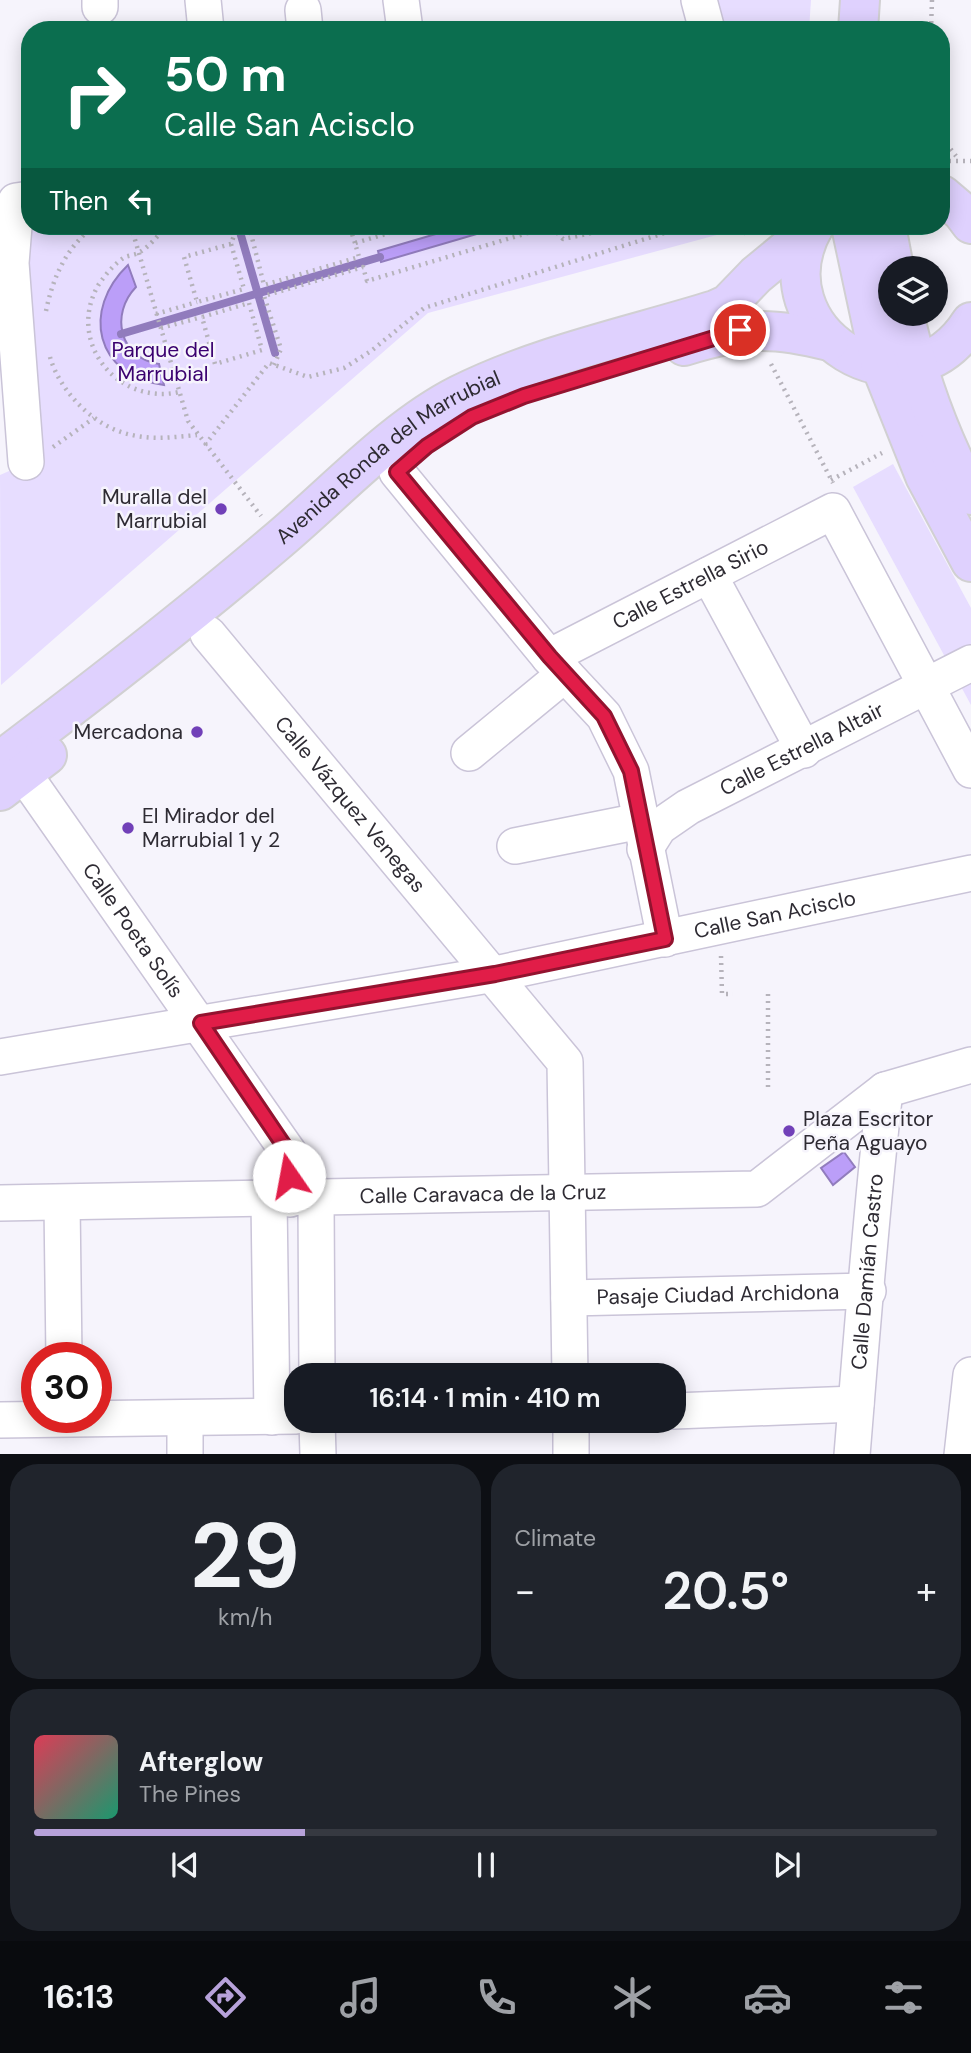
<!DOCTYPE html>
<html lang="en">
<head>
<meta charset="utf-8">
<style>
  body { margin:0; font-family:"DM Sans",sans-serif; background:#20242c; color:#f1f3f6; height:100vh; display:flex; flex-direction:column; font-size:26px; white-space:nowrap }
  * { box-sizing:border-box; margin:0 }
  p { font-size:23px; color:#9ea1a6 }
  .icon { flex:none; width:38px; height:38px; fill:none; stroke:currentColor; stroke-width:2; stroke-linecap:round; stroke-linejoin:round }
  .map { position:relative; height:1454px; overflow:hidden }
  .drawer { display:flex; flex-direction:column; gap:10px; padding:10px; background:#0d0f14; flex:1 }
  .drawer>* { flex:none }
  .guide { position:absolute; left:21px; top:21px; width:929px; height:214px; border-radius:28px; box-shadow:0 4px 18px #0003; background:#0b6e4f; color:#fff; overflow:hidden }
  .buttons { position:absolute; left:878px; top:256px; display:grid; gap:14px }
  .buttons a { display:grid; place-items:center; width:70px; height:70px; border-radius:50%; background:#171b24; box-shadow:0 4px 18px #0003; font-size:35px }
  .speed { position:absolute; left:21px; top:1342px; display:flex; gap:14px; font-size:35px; font-weight:700; text-align:center }
  .speed>* { display:grid; place-content:center; width:91px; height:91px; border-radius:50%; background:#171b24; box-shadow:0 4px 18px #0003; line-height:1 }
  .speed .limit { border:10px solid #d22; background:#fff; color:#111 }
  .pin { position:absolute; display:grid; place-items:center; width:60px; height:60px; color:#fff; margin:-30px; border:4px solid #fff; border-radius:50%; box-shadow:0 2px 7px #0007 }
  .me { position:absolute; width:77px; margin:-38px; rotate:348deg; stroke-linejoin:round; filter:drop-shadow(0 0 5px #0008) }
  .turn { display:flex; align-items:center; gap:24px; height:147px; padding:0 28px; font-size:32px }
  .turn .icon { width:91px; height:91px; stroke-width:2.5 }
  .turn b { display:block; font-size:49px; line-height:60px }
  .then { display:flex; align-items:center; height:66px; padding:0 28px; background:#0003; gap:14px; font-size:26px }
  .big { font-size:52px; font-weight:600; line-height:1.1 }
  .drawer .tile { flex:1; display:flex; flex-direction:column; justify-content:center; gap:10px; min-width:0; padding:0 24px; border-radius:28px; background:#20242c }
  .drawer .dial { align-items:center; gap:0 }
  .dial b { font-size:91px; line-height:1 }
  .song { display:flex; align-items:center; gap:21px }
  .cover { width:84px; height:84px; border-radius:10px; background:linear-gradient(135deg,hsl(350 70% 55%),hsl(160 70% 35%)) }
  .played { height:7px; border-radius:4px; background:linear-gradient(90deg,#b7a2da 30%,#363941 30%) }
  .keys { display:flex; justify-content:space-around; direction:ltr }
  .heat { display:flex; justify-content:space-between; align-items:center; font-size:38px; direction:ltr }
  .drawer .tiles { flex:1; display:grid; gap:10px; grid-template-columns:1fr 1fr }
  .tile:last-child { grid-column:span 2 }
  .trip { position:absolute; left:284px; top:1363px; width:402px; height:70px; border-radius:28px; background:#171b24; box-shadow:0 4px 18px #0003; font-weight:600; line-height:70px; text-align:center }
  .dock { display:flex; height:112px; justify-content:space-around; align-items:center; background:#090b0e; color:#9ea1a6 }
  .dock .icon { width:49px; height:49px }
  .dock .selected { color:#b7a2da }
  .dock b { font-size:32px; color:#f1f3f6 }
  .map>svg:first-child { display:block }
  .green { fill:#e7ddff }
  .water { fill:#bb9ef8; stroke:#917cbd; stroke-width:2 }
  .lines { fill:none; stroke-linecap:round; stroke-linejoin:round }
  .stream { stroke:#917cbd; stroke-width:8 }
  .minor-casing { stroke:#cac4d8; stroke-width:38 }
  .major-casing { stroke:#d1d0d2; stroke-width:42 }
  .path { stroke:#b6b3bb; stroke-width:4.5; stroke-dasharray:2 5; stroke-linecap:butt }
  .minor { stroke:#fff; stroke-width:35 }
  .major { stroke:#dfd1fe; stroke-width:38 }
  .route-casing { stroke:#92132f; stroke-width:18 }
  .route { stroke:#e11d48; stroke-width:12 }
  .poi-dot { fill:#7140b8; stroke:#f6f4fc; stroke-width:2.5 }
  .labels { text-anchor:middle; dominant-baseline:central; stroke-width:5; stroke-linejoin:round; paint-order:stroke }
  .park-label { font-size:21px; fill:#3a006f; stroke:#f6f4fc }
  .street-label { font-size:21px; fill:#2e2b33; stroke:#f6f4fc }
  .poi-label { font-size:21px; fill:#2e2b33; stroke:#f6f4fc; text-anchor:end }
</style>
</head>
<body>
<div class="map">
<svg width="971" height="1455" viewBox="0 0 971 1455">
  <rect width="100%" height="100%" fill="#f6f4fc"/>
  <g class="green">
    <polygon points="707,0 811,0 809,30 716,30"/>
    <polygon points="30,226 750,226 428,313 1,685 0,475 32,461 25,351"/>
    <polygon points="893,464 971,608 971,705 853,487"/>
  </g>
  <g class="water">
    <polygon points="463,226 504,226 381,262 378,251"/>
    <path d="M 128,265 L 136,287 C 110,314 119,358 159,364 L 164,385 C 95,376 81,310 128,265 Z"/>
    <polygon points="844,1152 855,1167 833,1185 821,1168"/>
  </g>
  <g class="lines">
    <g class="stream">
      <polyline points="240,232 275,353"/>
      <polyline points="121,334 380,257"/>
    </g>
    <defs>
      <g id="minor">
        <polyline points="100,0 100,7"/>
        <polyline points="203,0 206,30"/>
        <polyline points="401,0 405,30"/>
        <polyline points="699,0 707,30"/>
        <polyline points="303,10 305,30"/>
        <polyline points="26,462 11,263 16,201 30,199"/>
        <polyline points="397,472 549,657 604,716 631,771 665,939"/>
        <polyline points="709,575 804,750"/>
        <path id="s1" d="M 208,634 L 565,1062 L 570,1376"/>
        <path id="s2" d="M 549,657 L 833,511 L 971,770"/>
        <polyline points="469,753 565,674"/>
        <path id="s3" d="M 23,773 L 289,1153 L 290,1199"/>
        <polyline points="515,846 640,821"/>
        <path id="s4" d="M 645,849 L 659,827 L 688,807 L 971,663"/>
        <path id="s5" d="M 0,1057 L 495,974 L 971,873"/>
        <polyline points="316,1199 317,1376"/>
        <polyline points="269,1200 272,1417"/>
        <path id="s6" d="M 0,1203 L 757,1189 L 885,1090 L 971,1065"/>
        <polyline points="62,1203 64,1358"/>
        <path id="s7" d="M 569,1298 L 868,1291"/>
        <polyline points="674,1411 856,1404"/>
        <polyline points="185,1419 185,1455"/>
        <polyline points="0,1420 296,1416"/>
        <polyline points="317,1421 318,1455"/>
        <polyline points="571,1421 571,1455"/>
        <path id="s8" d="M 852,1455 C 862,1333 871,1211 885,1090"/>
        <polyline points="962,1455 971,1375"/>
      </g>
      <g id="major">
        <polyline points="858,30 860,0"/>
        <polyline points="942,195 962,212 971,224"/>
        <path d="M 814,226 C 755,331 906,425 971,322"/>
        <polyline points="851,226 881,366 925,476 971,562"/>
        <polyline points="886,226 894,268"/>
        <path d="M 904,313 C 918,377 940,438 971,495"/>
        <path d="M 684,346 C 743,328 769,326 829,341"/>
        <path id="s9" d="M 0,761 C 93,691 185,620 274,544 C 332,496 392,429 459,395 C 539,355 631,336 715,310 L 728,304 L 756,275 L 813,228"/>
        <polyline points="0,791 47,755"/>
      </g>
    </defs>
    <use href="#minor" class="minor-casing"/>
    <use href="#major" class="major-casing"/>
    <g class="path">
      <polyline points="931,30 932,0"/>
      <polyline points="942,138 956,156"/>
      <polyline points="942,161 971,161"/>
      <polyline points="131,226 188,421 261,516"/>
      <path d="M 167,226 C 159,234 150,246 140,252 C 136,255 130,255 125,257 C 115,263 106,274 99,284 C 65,341 117,406 179,392"/>
      <polyline points="249,226 264,285 359,257 355,243 413,226"/>
      <polyline points="744,226 747,236"/>
      <polyline points="355,243 350,228 357,226"/>
      <polyline points="231,244 184,257 197,302 244,289 231,244 237,227"/>
      <polygon points="249,303 262,350 215,364 202,317"/>
      <path d="M 46,311 C 53,277 66,248 94,226"/>
      <polyline points="156,314 197,302"/>
      <polyline points="161,328 202,317"/>
      <path d="M 50,357 C 60,392 95,428 132,435 C 154,440 175,437 197,435"/>
      <polyline points="771,364 833,483"/>
      <polyline points="274,365 281,349 264,296 363,267 367,281 551,226 563,239 625,226"/>
      <polyline points="205,445 269,363 308,377 344,368 371,351 424,308 687,226"/>
      <polyline points="53,447 94,418"/>
      <polyline points="831,480 882,453"/>
      <polyline points="721,956 722,994 733,994"/>
      <polyline points="768,994 768,1091"/>
    </g>
    <use href="#minor" class="minor"/>
    <use href="#major" class="major"/>
  </g>
  <g class="lines">
    <defs>
      <polyline id="route" points="289,1176 289,1153 201,1023 495,974 665,939 631,771 604,716 550,657 397,472 427,446 472,417 524,396 740,330"/>
    </defs>
    <use href="#route" class="route-casing"/>
    <use href="#route" class="route"/>
  </g>
  <g class="poi-dot">
    <circle cx="221" cy="509" r="7"/>
    <circle cx="197" cy="732" r="7"/>
    <circle cx="128" cy="828" r="7"/>
    <circle cx="789" cy="1131" r="7"/>
  </g>
  <g class="labels">
    <g class="park-label">
      <text x="163" y="350">Parque del<tspan x="163" dy="24">Marrubial</tspan></text>
    </g>
    <g class="street-label">
      <text stroke="none"><textPath href="#s9" startOffset="494">Avenida Ronda del Marrubial</textPath></text>
      <text stroke="none"><textPath href="#s2" startOffset="159">Calle Estrella Sirio</textPath></text>
      <text stroke="none"><textPath href="#s4" startOffset="189">Calle Estrella Altair</textPath></text>
      <text stroke="none"><textPath href="#s1" startOffset="222">Calle Vázquez Venegas</textPath></text>
      <text stroke="none"><textPath href="#s5" startOffset="788">Calle San Acisclo</textPath></text>
      <text stroke="none"><textPath href="#s3" startOffset="192">Calle Poeta Solís</textPath></text>
      <text stroke="none"><textPath href="#s6" startOffset="483">Calle Caravaca de la Cruz</textPath></text>
      <text stroke="none"><textPath href="#s8" startOffset="184">Calle Damián Castro</textPath></text>
      <text stroke="none"><textPath href="#s7" startOffset="149">Pasaje Ciudad Archidona</textPath></text>
    </g>
    <g class="poi-label">
      <text x="207" y="497">Muralla del<tspan x="207" dy="24">Marrubial</tspan></text>
      <text x="183" y="732">Mercadona</text>
      <text x="142" y="816" text-anchor="start">El Mirador del<tspan x="142" dy="24">Marrubial 1 y 2</tspan></text>
      <text x="803" y="1119" text-anchor="start">Plaza Escritor<tspan x="803" dy="24">Peña Aguayo</tspan></text>
    </g>
  </g>
</svg>
<div class="buttons">
<a><svg class="icon" aria-label="layers" viewBox="0 0 24 24"><path d="M12 4l9 5-9 5-9-5zM3 14l9 5 9-5"/></svg></a>
</div>
<div class="speed"><div class="limit">30</div></div>
<div class="pin" style="left:740px;top:330px;background:#d93025"><svg class="icon" aria-label="arrive" viewBox="0 0 24 24"><path d="M6 21V4h12l-3 4 3 4H6"/></svg></div>
<svg class="me" style="left:289px;top:1176px" viewBox="-20 -20 40 40"><circle r="19" fill="#fff"/><path d="M0-13L10 11 0 6-10 11z" fill="#e11d48"/></svg>
<div class="trip">16:14 · 1 min · 410 m</div>
<div class="guide">
<div class="turn"><svg class="icon" aria-label="right" viewBox="0 0 24 24"><path d="M7 20v-9h11M14 6l5 5-5 5"/></svg><div><b>50 m</b>Calle San Acisclo</div></div>
<div class="then">Then<svg class="icon" aria-label="left" viewBox="0 0 24 24"><path d="M17 20v-9H6M10 6l-5 5 5 5"/></svg></div>
</div>
</div>
<section class="drawer">
<div class="tiles">
<div class="tile dial"><b>29</b><p>km/h</p></div>
<div class="tile"><p>Climate</p>
<div class="heat"><a>−</a><b class="big">20.5°</b><a>+</a></div>
</div>
<div class="tile">
<div class="song"><i class="cover"></i><div><b>Afterglow</b><p>The Pines</p></div></div>
<div class="played"></div>
<div class="keys"><svg class="icon" aria-label="previous" viewBox="0 0 24 24"><path d="M18 5L8 12l10 7zM5 5v14"/></svg><svg class="icon" aria-label="pause" viewBox="0 0 24 24"><path d="M8 5v14M16 5v14"/></svg><svg class="icon" aria-label="next" viewBox="0 0 24 24"><path d="M6 5l10 7-10 7zM19 5v14"/></svg></div>
</div>
</div>
</section>
<nav class="dock">
<b>16:13</b>
<svg class="icon selected" aria-label="directions" viewBox="0 0 24 24"><path d="M12 3l9 9-9 9-9-9zM9 14v-3h6M13 9l2 2-2 2"/></svg>
<svg class="icon" aria-label="music" viewBox="0 0 24 24"><path d="M9 18V5l10-2v13"/><circle cx="6" cy="18" r="3"/><circle cx="16" cy="16" r="3"/></svg>
<svg class="icon" aria-label="phone" viewBox="0 0 24 24"><path d="M5 4h4l2 5-3 2q2 4 5 5l2-3 5 2v4C11 20 4 13 5 4z"/></svg>
<svg class="icon" aria-label="climate" viewBox="0 0 24 24"><path d="M12 3v18M4 7l16 10M4 17L20 7"/></svg>
<svg class="icon" aria-label="car" viewBox="0 0 24 24"><path d="M5 17H2v-5l4-1 3-4h7l3 4 3 1v5h-3M9 17h6M6 11h13"/><circle cx="7" cy="17" r="2"/><circle cx="17" cy="17" r="2"/></svg>
<svg class="icon" aria-label="filters" viewBox="0 0 24 24"><path d="M4 7h16M4 17h16"/><circle cx="9" cy="7" r="2"/><circle cx="15" cy="17" r="2"/></svg>
</nav>
</body>
</html>
